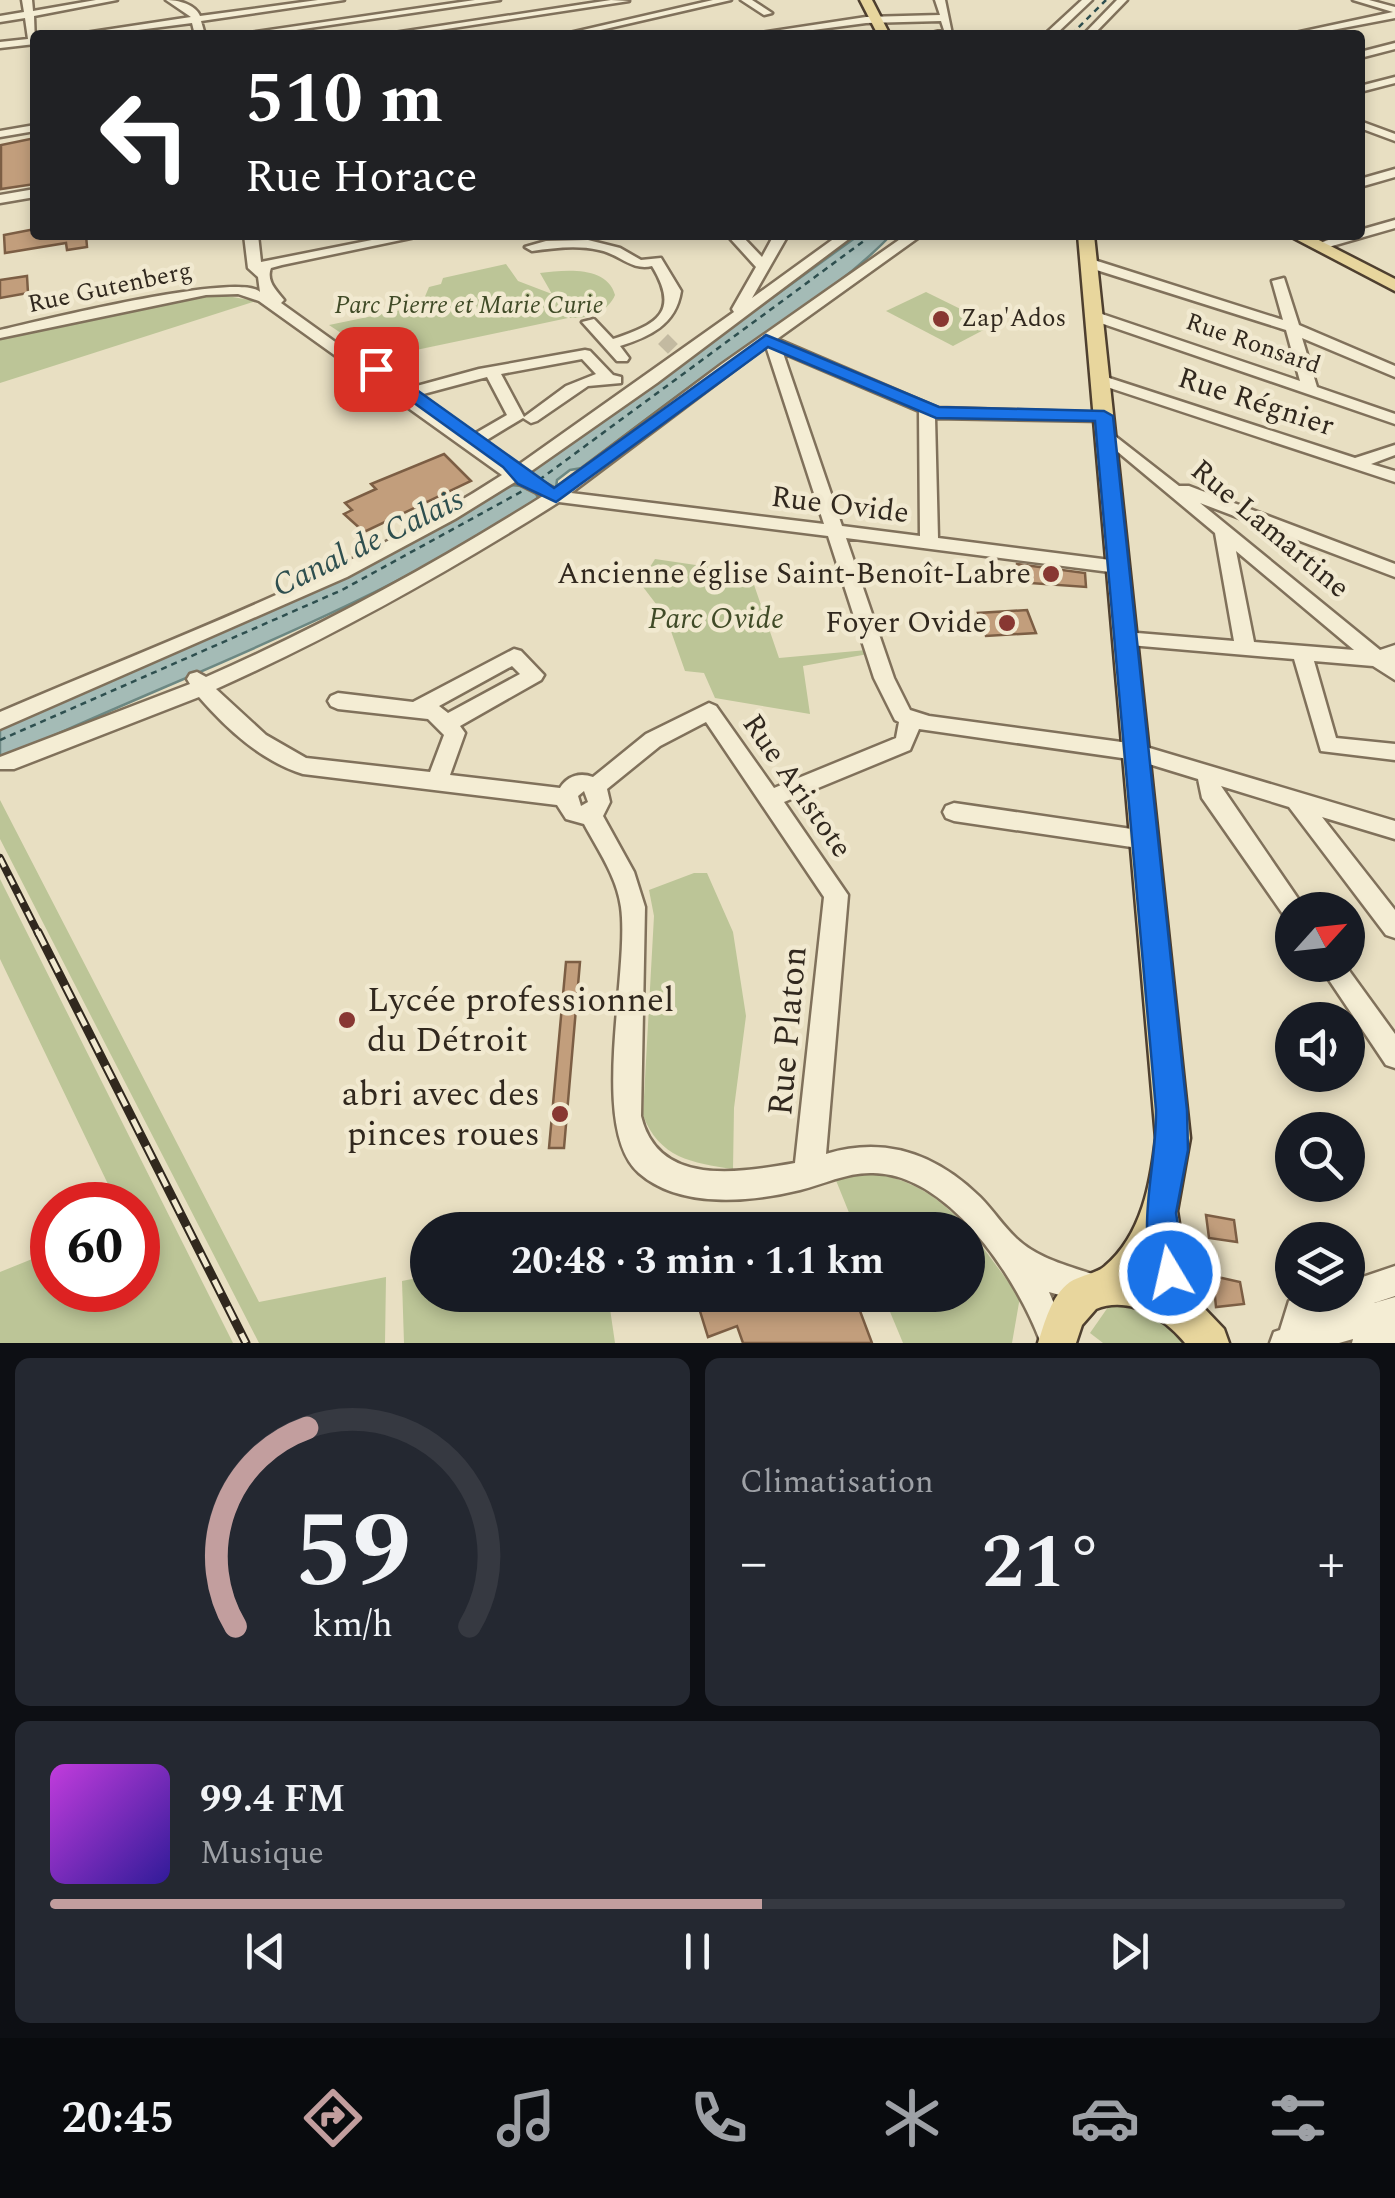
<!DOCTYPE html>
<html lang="fr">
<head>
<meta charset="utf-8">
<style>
  body { margin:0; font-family:Spectral,serif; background:#242831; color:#f1f3f6; height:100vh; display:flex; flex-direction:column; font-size:38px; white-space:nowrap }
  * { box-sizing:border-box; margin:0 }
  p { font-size:32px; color:#9ea1a6 }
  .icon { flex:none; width:55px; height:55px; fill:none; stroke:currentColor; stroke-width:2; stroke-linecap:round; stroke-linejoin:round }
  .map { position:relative; height:1343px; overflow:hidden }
  .panel { display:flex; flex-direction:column; gap:15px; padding:15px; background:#0d0f14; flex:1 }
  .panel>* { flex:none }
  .banner { position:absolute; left:30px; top:30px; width:1335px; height:210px; border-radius:10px; box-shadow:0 5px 15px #0003; background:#202124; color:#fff; overflow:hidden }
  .needle { width:65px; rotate:63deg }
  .buttons { position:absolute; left:1275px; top:892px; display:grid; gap:20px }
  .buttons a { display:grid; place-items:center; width:90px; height:90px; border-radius:50%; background:#171b24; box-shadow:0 5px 15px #0003; font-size:50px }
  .speed { position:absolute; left:30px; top:1182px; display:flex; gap:20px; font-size:50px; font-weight:700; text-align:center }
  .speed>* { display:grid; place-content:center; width:130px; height:130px; border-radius:50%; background:#171b24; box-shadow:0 5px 15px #0003; line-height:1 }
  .speed .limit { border:15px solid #d22; background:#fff; color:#111 }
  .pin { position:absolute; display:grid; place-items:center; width:85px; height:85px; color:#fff; margin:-42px; border-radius:20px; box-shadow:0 5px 15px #0006 }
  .me { position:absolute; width:110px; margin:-55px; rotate:351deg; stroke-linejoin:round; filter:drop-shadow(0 0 8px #0008) }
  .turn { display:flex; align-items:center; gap:35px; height:210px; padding:0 50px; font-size:45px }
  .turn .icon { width:130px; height:130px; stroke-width:2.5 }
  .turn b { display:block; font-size:70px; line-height:85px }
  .big { font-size:75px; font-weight:700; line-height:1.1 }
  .panel .widget { flex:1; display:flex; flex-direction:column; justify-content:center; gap:15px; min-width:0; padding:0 35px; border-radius:15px; background:#242831 }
  .panel .dial { align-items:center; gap:0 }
  .dial svg { height:260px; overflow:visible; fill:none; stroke:#363941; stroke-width:7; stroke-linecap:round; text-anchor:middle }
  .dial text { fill:#f1f3f6; stroke:none }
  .song { display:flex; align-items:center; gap:30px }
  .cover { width:120px; height:120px; border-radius:15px; background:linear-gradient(135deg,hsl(290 70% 55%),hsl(250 70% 35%)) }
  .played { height:10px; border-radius:5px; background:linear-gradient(90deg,#c29e9e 55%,#363941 55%) }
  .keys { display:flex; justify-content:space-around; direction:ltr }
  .heat { display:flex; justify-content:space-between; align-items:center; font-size:55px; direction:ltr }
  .panel .tiles { flex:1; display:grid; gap:15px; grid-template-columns:1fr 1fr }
  .widget:last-child { grid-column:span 2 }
  .trip { position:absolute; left:410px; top:1212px; width:575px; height:100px; border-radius:50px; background:#171b24; box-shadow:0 5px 15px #0003; font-weight:700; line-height:100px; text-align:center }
  .tab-bar { display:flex; height:160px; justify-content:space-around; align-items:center; background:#090b0e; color:#9ea1a6 }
  .tab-bar .icon { width:70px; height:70px }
  .tab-bar .current { color:#c29e9e }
  .tab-bar b { font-size:45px; color:#f1f3f6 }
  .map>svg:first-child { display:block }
  .green { fill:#bcc597 }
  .water { fill:#a4bbb6; stroke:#6c8883; stroke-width:2.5 }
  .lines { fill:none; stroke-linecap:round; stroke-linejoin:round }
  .ferry { stroke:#2e4f4f; stroke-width:2.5; stroke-dasharray:6 5; stroke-linecap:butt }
  .building { fill:#c29e7c; stroke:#7c5e44; stroke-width:2.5 }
  .minor-tunnel { stroke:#c3baa1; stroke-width:14; stroke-dasharray:14 6; stroke-linecap:butt }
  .minor-casing { stroke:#80715b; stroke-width:5 }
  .major-casing { stroke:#4e3f2f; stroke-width:5 }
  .minor { fill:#f4edd4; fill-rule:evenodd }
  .major { fill:#e8d69d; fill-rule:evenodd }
  .rail-far1-casing { stroke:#31281e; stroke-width:8 }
  .rail-casing { stroke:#31281e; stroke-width:9 }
  .rail-far1 { stroke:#f1e9d0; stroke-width:4; stroke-dasharray:10; stroke-linecap:butt }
  .rail { stroke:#f1e9d0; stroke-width:5; stroke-dasharray:15; stroke-linecap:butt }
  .route { fill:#1a73e8; stroke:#114b97; stroke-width:2.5 }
  .poi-dot { fill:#883732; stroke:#f1e9d0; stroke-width:4 }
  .labels { text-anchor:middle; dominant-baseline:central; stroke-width:9; stroke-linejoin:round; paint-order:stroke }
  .far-street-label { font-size:25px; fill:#31281e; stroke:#f1e9d0 }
  .far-park-label { font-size:25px; font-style:italic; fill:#404b27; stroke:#f1e9d0 }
  .far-poi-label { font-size:25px; fill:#31281e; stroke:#f1e9d0; text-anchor:start }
  .street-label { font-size:30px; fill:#31281e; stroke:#f1e9d0 }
  .poi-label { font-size:30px; fill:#31281e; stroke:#f1e9d0; text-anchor:end }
  .park-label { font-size:30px; font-style:italic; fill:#404b27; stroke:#f1e9d0 }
  .water-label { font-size:32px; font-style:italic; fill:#2e4f4f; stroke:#f1e9d0 }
  .near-poi-label { font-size:35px; fill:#31281e; stroke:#f1e9d0; text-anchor:start }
  .near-street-label { font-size:35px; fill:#31281e; stroke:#f1e9d0 }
</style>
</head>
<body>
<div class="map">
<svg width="1395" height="1343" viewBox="0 0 1395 1343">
  <rect width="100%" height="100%" fill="#e8dfc2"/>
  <g class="green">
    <path d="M 506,264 L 518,281 L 552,294 L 540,273 C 564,270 607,265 615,295 C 608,312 588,319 570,318 L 563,308 L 568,318 L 378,358 L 329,325 L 421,306 L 429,287 L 441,284 L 443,278 Z"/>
    <polygon points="926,292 993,325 953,346 886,311"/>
    <polygon points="209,293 256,301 0,383 0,338"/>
    <polygon points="655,559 750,573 779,658 867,650 868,654 803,666 810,714 715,698 704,673 685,671 666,617 640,583"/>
    <polygon points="0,800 259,1302 386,1277 385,1343 259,1343 0,839"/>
    <path d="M 694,873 L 707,873 L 733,932 L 746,1016 L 734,1108 L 733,1169 C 692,1163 659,1158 643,1115 L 654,916 L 649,890 Z"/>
    <polygon points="0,879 233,1343 0,1343 0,1272 52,1251 52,1290 138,1290 138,1205 118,1205 0,959"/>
    <path d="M 870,1173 C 947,1183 976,1241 1020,1297 L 1012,1343 L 903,1343 L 883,1295 L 968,1295 L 968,1230 L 856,1230 L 835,1178 Z"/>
    <polygon points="427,1276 428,1295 608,1295 615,1343 404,1343 402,1281"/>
    <polygon points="1113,1300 1132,1301 1195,1343 1103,1343 1090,1333"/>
  </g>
  <path class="water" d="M 859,235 L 891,235 C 845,283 792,315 738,352 C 685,389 633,429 582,468 L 570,470 L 557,480 L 556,488 L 549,485 L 536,494 L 539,499 C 370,610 182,675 0,760 L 0,726 L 349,575 L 510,485 L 521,486 L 534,478 L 531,472 Z"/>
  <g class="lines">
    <g class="ferry">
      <polyline points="1071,35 1106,0"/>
      <polyline points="539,480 872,235"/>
      <polyline points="0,740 342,590 528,488"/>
    </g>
  </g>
  <g class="building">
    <polygon points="35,138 35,184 1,189 1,145"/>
    <polygon points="35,229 35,235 86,235 87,247 67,250 66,243 5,253 4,235"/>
    <polygon points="27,276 28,293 0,298 0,280"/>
    <polygon points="444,454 471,481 364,532 344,514 352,510 345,503 376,489 371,484"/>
    <polygon points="1017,564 1085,573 1086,587 1016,582"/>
    <polygon points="1027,610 1036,633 986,636 978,613"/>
    <polygon points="566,962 580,962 564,1148 549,1148"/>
    <polygon points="1206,1215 1234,1220 1237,1242 1209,1238"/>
    <polygon points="1213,1276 1240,1282 1244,1304 1216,1307"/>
    <polygon points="695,1295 854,1295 872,1343 743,1343 737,1326 708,1337"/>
  </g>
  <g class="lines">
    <polyline class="minor-tunnel" points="663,339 673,349"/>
    <defs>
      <g id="minor">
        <polygon points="22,0 32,0 33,11 96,0 117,0 34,16 35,44 0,48 0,42 28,39 25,18 0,22 0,16 24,12"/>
        <path d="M 166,0 C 178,0 195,4 200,16 L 318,0 L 344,0 L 201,21 L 205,35 L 195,35 L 192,23 L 99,35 L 72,35 L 191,17 Z"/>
        <polygon points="475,0 500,0 262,35 236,35"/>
        <polygon points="611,0 629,1 407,35 381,35"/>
        <polygon points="713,0 731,0 579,35 561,35"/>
        <polygon points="741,0 752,0 772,13 764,15"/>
        <polygon points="935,0 945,0 952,34 924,35 944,30 941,21 866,23 775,35 748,35 866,17 940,15"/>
        <polygon points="1082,0 1092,0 1055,35 1044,35"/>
        <polygon points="1117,0 1127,0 1093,35 1083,35"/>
        <polygon points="1353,0 1369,0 1395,7 1395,18 1306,35 1286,35 1393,12"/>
        <polygon points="1395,43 1395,49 1360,58 1360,52"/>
        <polygon points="1395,77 1395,83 1360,92 1360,86"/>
        <polygon points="1360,121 1395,134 1395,141 1360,128"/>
        <polygon points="35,125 35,131 0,137 0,131"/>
        <polygon points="1395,169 1395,177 1360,187 1360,179"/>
        <polygon points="35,189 35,197 0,203 0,195"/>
        <polygon points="1395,220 1395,228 1318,250 1311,246 1343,235 1360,235 1360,230"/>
        <path d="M 244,235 L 258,235 L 261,262 L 397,235 L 425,235 L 282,265 L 271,268 C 266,281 276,290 284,300 L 281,303 L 402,390 L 479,369 L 585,350 L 590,351 L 613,375 L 621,377 L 621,383 L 588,386 L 537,421 L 531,423 L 523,418 L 480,444 L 514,468 L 734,312 L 732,309 L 756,267 L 727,235 L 741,235 L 762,257 L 774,235 L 788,235 L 752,298 L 839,235 L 854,235 L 657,383 L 527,474 L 555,489 L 722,364 L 906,235 L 922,235 L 777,339 L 938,408 L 1110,413 L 1112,416 L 1104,421 L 935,418 L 938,538 L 1118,561 L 1124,563 L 1127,567 L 1124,571 L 1118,573 L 846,538 L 894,678 L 910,710 L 929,716 L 1136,744 L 1395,821 L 1395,839 L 1322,817 L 1395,910 L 1395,938 L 1386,935 L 1289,807 L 1221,786 L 1301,903 L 1305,910 L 1292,910 L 1292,920 L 1285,917 L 1202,798 L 1198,779 L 1136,760 L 919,729 L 910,750 L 784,802 L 848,895 L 826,1154 C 885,1136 936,1154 980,1197 C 993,1210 1003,1226 1016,1238 C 1040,1261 1075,1267 1106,1279 L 1110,1290 L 1106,1301 L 1095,1305 L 1049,1292 L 1071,1343 L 1041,1343 C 1017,1279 950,1174 873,1173 C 848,1172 824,1184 800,1190 C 751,1202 680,1209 639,1173 C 588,1128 630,972 621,907 C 617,877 598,850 584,824 L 566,819 L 557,805 L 303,774 C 261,761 227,729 199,697 L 14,769 L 0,769 L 0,757 L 190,684 L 187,679 L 190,674 L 197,672 L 206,677 C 324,625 435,564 543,496 L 515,482 L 455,519 L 347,577 L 0,729 L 0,712 C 169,639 346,576 502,475 L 259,301 L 238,294 L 206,295 L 0,338 L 0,330 C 39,321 240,271 260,292 L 258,277 L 248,268 ZM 766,346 L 824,524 L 571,493 ZM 783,353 L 919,411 L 920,536 L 842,526 ZM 582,359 L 596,374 L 566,386 L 524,417 L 501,374 ZM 487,377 L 507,415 L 469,437 L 412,397 ZM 559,502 L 828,536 L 874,678 L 895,720 L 899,722 L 896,738 L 774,788 L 716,706 L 709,703 L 646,734 L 593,777 C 580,772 567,776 560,788 L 450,775 L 465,733 L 460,726 L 541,680 L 544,675 L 521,651 L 514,649 L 413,702 L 338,693 L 331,696 L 328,701 L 331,706 L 338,709 L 428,719 L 444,735 L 430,772 L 306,758 L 266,735 L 216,689 C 336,635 448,572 559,502 ZM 512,666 L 520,674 L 448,713 L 439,706 ZM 706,722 L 824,897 L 795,1163 C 738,1173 658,1187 641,1116 L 645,907 L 634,872 L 603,816 L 610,802 L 607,789 L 660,746 ZM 584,791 L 588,802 L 581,806 L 578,796 Z"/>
        <path d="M 588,240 L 620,248 L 641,260 L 661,258 L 681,291 C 676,325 649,337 620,346 L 629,358 L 627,361 L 617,361 L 582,322 L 594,319 L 613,339 C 658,324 680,312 652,266 C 631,271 620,254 599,250 C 577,245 554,248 532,251 L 525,247 L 546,241 Z"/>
        <polygon points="1084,260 1094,260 1283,320 1272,281 1284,278 1299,325 1395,366 1395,377 1302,338 1317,387 1395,414 1395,424 1089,319 1089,313 1099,313 1300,381 1286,330 1084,266"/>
        <polygon points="1100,375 1355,458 1395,445 1395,455 1371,464 1395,471 1395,482 1095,383 1095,377"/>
        <path d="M 1106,429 L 1179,486 L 1189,486 L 1395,564 L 1395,577 L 1200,503 L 1380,650 L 1395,645 L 1395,680 L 1373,666 L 1314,661 L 1336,738 L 1395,744 L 1395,760 L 1321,751 L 1294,659 L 1118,644 L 1115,639 L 1118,634 L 1125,632 L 1234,641 L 1215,533 L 1100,437 L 1098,434 ZM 1236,551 L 1354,650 L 1254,642 Z"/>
        <polygon points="954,803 1145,831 1153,833 1156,840 1153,847 1145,849 954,821 946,818 943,812 946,806"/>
        <polygon points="1319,965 1345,965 1395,1034 1395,1068 1386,1065"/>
        <polygon points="1395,1266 1395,1296 1374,1303 1395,1297 1395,1343 1352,1343 1353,1339 1339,1343 1270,1343 1274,1332 1280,1330 1289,1301 1306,1295 1348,1295 1348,1282"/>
      </g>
      <g id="major">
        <polygon points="860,0 872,0 890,35 878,35"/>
        <path d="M 1078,235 L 1094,235 L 1190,1138 L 1177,1211 L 1186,1268 L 1202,1306 L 1224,1329 L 1229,1343 L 1185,1343 C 1165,1318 1129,1295 1096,1309 L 1082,1325 L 1076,1343 L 1038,1343 C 1045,1322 1051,1296 1070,1282 C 1081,1275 1096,1274 1105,1266 C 1142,1235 1151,1182 1156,1138 Z"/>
        <polygon points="1288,235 1309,235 1395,279 1395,291"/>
      </g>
    </defs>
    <use href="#minor" class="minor-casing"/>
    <use href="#major" class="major-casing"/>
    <use href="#minor" class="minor"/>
    <use href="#major" class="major"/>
    <defs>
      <polyline id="rail-far1" points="0,858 39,935"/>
      <polyline id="rail" points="38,932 246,1343"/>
    </defs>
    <use href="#rail-far1" class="rail-far1-casing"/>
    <use href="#rail" class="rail-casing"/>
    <use href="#rail-far1" class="rail-far1"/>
    <use href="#rail" class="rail"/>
  </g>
  <path class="route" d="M 766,335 L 939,407 L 1104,411 L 1113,416 L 1187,1110 L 1188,1150 L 1176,1213 L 1186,1273 L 1181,1285 L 1170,1290 L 1158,1285 C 1134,1227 1157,1170 1156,1110 L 1095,421 L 936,418 L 768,347 L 556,502 L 518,484 L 503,467 L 367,369 L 382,365 L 554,488 Z"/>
  <g class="poi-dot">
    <circle cx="941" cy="319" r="10"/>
    <circle cx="1051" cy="574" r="10"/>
    <circle cx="1007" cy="623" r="10"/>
    <circle cx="347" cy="1020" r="10"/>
    <circle cx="560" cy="1114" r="10"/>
  </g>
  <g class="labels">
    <g class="far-street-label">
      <text transform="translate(110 288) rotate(-12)">Rue Gutenberg</text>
      <text transform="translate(1253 344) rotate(19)">Rue Ronsard</text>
    </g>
    <g class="far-park-label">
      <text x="469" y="306">Parc Pierre et Marie Curie</text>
    </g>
    <g class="far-poi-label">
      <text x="961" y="319">Zap'Ados</text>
    </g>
    <g class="street-label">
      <text transform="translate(1256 402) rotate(18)">Rue Régnier</text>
      <text transform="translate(840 505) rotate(7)">Rue Ovide</text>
      <text transform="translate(1270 529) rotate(40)">Rue Lamartine</text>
      <text transform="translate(797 786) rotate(55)">Rue Aristote</text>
    </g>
    <g class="poi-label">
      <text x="1031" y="574">Ancienne église Saint-Benoît-Labre</text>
      <text x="987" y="623">Foyer Ovide</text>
    </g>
    <g class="park-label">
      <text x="716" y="619">Parc Ovide</text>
    </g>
    <g class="water-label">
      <text transform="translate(368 543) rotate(-26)">Canal de Calais</text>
    </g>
    <g class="near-poi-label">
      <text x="367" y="1000">Lycée professionnel<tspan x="367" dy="40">du Détroit</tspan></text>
      <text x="540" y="1094" text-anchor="end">abri avec des<tspan x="540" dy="40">pinces roues</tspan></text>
    </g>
    <g class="near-street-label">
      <text transform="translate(788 1031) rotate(-85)">Rue Platon</text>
    </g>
  </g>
</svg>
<div class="buttons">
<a><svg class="needle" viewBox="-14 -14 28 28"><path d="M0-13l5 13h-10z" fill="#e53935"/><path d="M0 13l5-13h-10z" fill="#9ea1a6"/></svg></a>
<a><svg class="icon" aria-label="sound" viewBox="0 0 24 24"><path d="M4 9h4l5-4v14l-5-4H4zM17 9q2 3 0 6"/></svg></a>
<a><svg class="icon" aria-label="search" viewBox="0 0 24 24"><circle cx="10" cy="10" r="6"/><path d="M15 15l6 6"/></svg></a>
<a><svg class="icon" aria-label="layers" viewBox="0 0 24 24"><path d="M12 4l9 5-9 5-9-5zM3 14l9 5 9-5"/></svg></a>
</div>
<div class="speed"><div class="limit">60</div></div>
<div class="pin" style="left:376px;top:369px;background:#d93025"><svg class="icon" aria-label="arrive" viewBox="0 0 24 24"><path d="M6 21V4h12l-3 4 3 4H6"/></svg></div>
<svg class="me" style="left:1170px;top:1273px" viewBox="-20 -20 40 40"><circle r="17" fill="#1a73e8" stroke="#fff" stroke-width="3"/><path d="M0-11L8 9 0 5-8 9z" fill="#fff"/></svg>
<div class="trip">20:48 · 3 min · 1.1 km</div>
<div class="banner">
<div class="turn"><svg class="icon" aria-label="left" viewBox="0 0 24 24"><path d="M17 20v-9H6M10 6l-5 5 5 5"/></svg><div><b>510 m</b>Rue Horace</div></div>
</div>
</div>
<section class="panel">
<div class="tiles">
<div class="widget dial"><svg viewBox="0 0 100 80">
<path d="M14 69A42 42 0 1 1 86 69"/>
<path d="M14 69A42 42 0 0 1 36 8" stroke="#c29e9e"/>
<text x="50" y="56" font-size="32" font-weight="700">59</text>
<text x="50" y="72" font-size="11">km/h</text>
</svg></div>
<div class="widget"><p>Climatisation</p>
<div class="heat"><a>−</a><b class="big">21°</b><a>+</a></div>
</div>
<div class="widget">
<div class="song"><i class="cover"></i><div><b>99.4 FM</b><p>Musique</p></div></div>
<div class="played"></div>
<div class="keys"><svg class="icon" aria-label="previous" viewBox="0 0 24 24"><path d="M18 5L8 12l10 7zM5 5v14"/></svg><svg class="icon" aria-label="pause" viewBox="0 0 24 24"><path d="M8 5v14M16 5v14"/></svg><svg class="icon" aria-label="next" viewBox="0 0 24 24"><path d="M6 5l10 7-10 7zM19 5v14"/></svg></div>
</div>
</div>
</section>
<nav class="tab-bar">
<b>20:45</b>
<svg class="icon current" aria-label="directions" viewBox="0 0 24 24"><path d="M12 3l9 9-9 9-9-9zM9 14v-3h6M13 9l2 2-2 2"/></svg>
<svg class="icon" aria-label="music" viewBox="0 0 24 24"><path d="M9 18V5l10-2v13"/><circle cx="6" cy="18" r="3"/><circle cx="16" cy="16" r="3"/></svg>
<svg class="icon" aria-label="phone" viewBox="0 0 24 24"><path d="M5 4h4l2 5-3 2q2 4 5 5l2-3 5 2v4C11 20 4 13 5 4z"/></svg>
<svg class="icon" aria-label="climate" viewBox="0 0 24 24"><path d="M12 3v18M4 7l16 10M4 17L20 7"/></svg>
<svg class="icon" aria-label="car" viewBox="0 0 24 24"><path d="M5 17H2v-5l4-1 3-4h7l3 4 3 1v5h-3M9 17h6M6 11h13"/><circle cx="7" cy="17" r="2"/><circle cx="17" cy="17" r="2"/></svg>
<svg class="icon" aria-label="filters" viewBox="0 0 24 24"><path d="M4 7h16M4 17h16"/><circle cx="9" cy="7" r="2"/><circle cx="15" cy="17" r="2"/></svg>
</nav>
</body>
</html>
